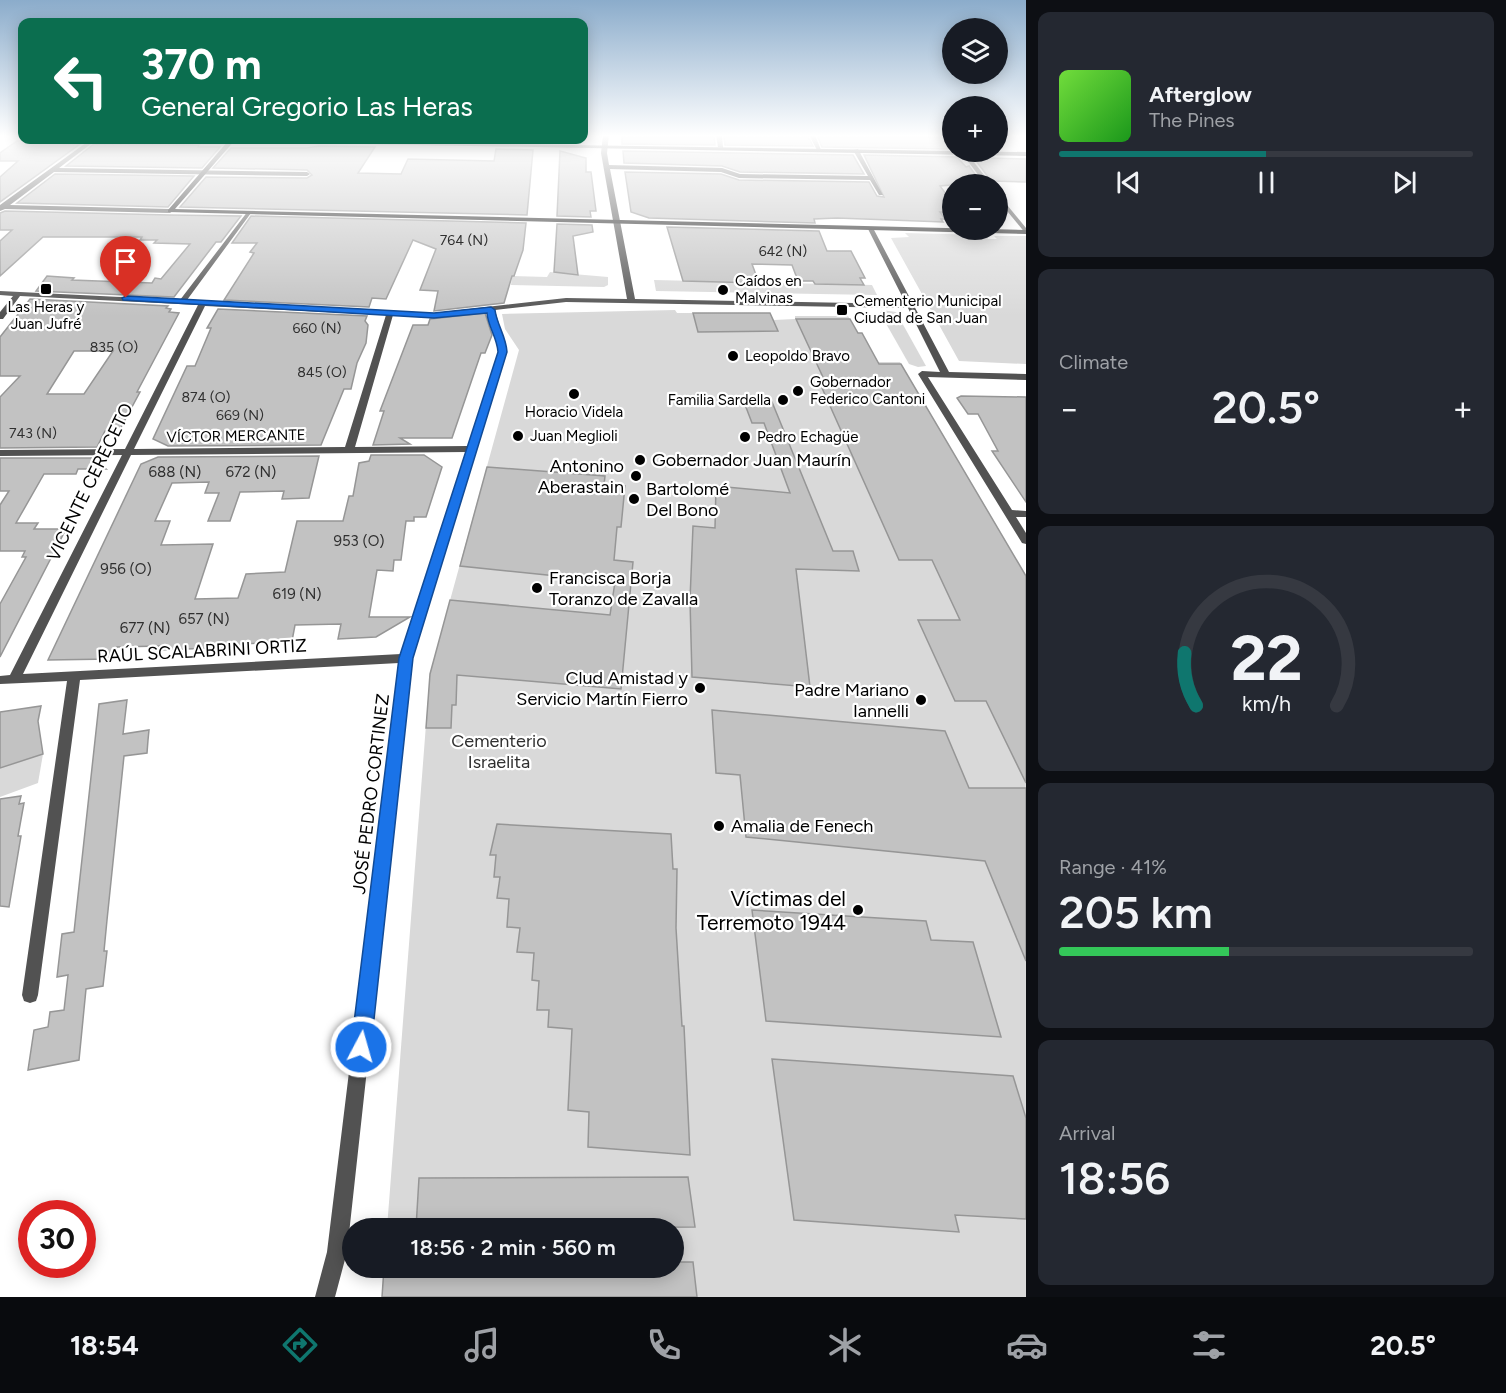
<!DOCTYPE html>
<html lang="en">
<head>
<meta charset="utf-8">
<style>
  body { margin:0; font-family:Figtree,sans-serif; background:#242831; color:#f1f3f6; height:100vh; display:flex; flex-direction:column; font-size:22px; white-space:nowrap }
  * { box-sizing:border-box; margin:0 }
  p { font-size:20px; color:#9ea1a6 }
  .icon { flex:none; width:33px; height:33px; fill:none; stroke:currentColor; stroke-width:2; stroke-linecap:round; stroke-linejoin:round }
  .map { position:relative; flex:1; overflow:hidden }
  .side { display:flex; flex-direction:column; gap:12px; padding:12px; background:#0d0f14; width:480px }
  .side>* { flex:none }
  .banner { position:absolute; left:18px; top:18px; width:570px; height:126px; border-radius:12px; box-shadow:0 3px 15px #0003; background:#0b6e4f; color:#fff; overflow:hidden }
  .tools { position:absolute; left:942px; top:18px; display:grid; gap:12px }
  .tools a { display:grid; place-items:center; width:66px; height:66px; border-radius:50%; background:#171b24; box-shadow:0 3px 15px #0003; font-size:30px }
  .speed { position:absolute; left:18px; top:1200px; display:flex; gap:12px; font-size:30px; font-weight:700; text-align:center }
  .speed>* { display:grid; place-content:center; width:78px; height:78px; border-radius:50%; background:#171b24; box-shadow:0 3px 15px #0003; line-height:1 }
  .speed .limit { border:9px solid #d22; background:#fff; color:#111 }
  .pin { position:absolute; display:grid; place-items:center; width:51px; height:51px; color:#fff; margin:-62px -26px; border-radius:50% 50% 50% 0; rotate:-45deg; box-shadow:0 0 6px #0007 }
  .pin .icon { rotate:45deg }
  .me { position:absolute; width:66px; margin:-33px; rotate:6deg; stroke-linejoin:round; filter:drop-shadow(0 0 4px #0008) }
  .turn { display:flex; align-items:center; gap:21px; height:126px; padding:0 24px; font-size:27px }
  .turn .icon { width:78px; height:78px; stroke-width:2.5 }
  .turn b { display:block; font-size:42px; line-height:51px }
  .big { font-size:45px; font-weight:600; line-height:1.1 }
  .side .card { flex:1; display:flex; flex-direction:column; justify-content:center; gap:9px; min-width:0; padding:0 21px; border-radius:12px; background:#242831 }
  .side .dial { align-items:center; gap:0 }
  .dial svg { height:156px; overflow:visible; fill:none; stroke:#363941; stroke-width:7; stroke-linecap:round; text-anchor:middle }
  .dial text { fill:#f1f3f6; stroke:none }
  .song { display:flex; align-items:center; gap:18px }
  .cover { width:72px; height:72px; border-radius:9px; background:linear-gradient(135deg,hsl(100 70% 55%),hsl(120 70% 35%)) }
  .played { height:6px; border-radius:3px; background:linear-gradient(90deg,#0f766e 50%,#363941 50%) }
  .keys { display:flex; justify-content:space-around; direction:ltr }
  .heat { display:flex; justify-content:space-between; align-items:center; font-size:33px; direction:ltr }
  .charge { height:9px; border-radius:4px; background:linear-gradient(90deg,#34c759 41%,#363941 0) }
  .trip { position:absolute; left:342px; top:1218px; width:342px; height:60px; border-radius:30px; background:#171b24; box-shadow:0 3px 15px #0003; font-weight:600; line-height:60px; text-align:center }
  .dock { display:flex; height:96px; justify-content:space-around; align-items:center; background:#090b0e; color:#9ea1a6 }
  .dock .icon { width:42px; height:42px }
  .dock .current { color:#0f766e }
  .dock b { font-size:27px; color:#f1f3f6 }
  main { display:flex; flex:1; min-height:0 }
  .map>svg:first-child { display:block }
  .green { fill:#d9d9d9 }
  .building { fill:#c2c2c2; stroke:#969696; stroke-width:1.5; fill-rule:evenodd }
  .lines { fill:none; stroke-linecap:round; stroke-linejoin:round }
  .minor { fill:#525252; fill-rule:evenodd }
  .secondary { fill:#1f1f1f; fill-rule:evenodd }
  .route { fill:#1a73e8; stroke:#114b97; stroke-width:1.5 }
  .poi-dot { fill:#000; stroke:#fff; stroke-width:2 }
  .labels { text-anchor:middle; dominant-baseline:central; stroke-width:4.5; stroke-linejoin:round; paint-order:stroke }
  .far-number-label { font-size:14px; fill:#303030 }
  .far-poi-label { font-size:15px; fill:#000; stroke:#fff; text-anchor:start }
  .far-street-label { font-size:15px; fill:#000; stroke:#fff }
  .number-label { font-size:15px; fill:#303030 }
  .poi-label { font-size:18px; fill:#000; stroke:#fff; text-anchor:start }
  .street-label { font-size:18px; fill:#000; stroke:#fff }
  .park-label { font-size:18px; fill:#303030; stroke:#fff }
  .near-poi-label { font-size:21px; fill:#000; stroke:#fff; text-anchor:end }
</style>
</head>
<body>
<main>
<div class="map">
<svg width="1026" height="1297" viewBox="0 0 1026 1297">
  <rect width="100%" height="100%" fill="#fff"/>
  <g class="green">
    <polygon points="905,233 984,235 988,239 997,239 994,236 1026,236 1026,364 959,361 891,238 909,237"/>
    <polygon points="550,272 608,277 608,285 604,287 511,285 512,276 547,277"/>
    <polygon points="654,280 872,285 877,295 656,291"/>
    <polygon points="675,310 677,313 770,313 774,320 795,319 795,316 848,316 874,362 900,362 1026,576 1026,1297 382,1297 384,1268 674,1268 674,1228 387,1228 430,673 519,350 505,329 502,314"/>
    <polygon points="882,310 896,312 926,366 918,367 909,364 880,313"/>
    <polygon points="43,754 38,783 0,797 0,768"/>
  </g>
  <g class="building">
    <polygon points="622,135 714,137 715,145 622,144"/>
    <polygon points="731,135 807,135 813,146 725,145 724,137 732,137"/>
    <polygon points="817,135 952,136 952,149 822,147"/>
    <polygon points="17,141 68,141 64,144 80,144 0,202 0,177 18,161 0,161 0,153"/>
    <polygon points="94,144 199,145 198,147 220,147 202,168 66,166"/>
    <polygon points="319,146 375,147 358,173 401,174 408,159 494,161 496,149 533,150 527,215 180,207 206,177 307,178 312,175 307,170 213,168 231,148 307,148"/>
    <polygon points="560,151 586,158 586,172 591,172 596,211 590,211 591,217 557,216"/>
    <polygon points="623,151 853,155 864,174 740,172 722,166 624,163"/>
    <polygon points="864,155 957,157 966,167 969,166 979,180 961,181 964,184 940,186 952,202 952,212 940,212 945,219 941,219 943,222 837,218 814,219 815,223 649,218 631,212 625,172 721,174 739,180 869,182 877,196 884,197"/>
    <polygon points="985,158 1026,159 1026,182 991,181 977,162"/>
    <polygon points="55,174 194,176 168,207 17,203"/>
    <polygon points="5,211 170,215 241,216 221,242 216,242 174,297 36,291 47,276 74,278 72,280 152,283 155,278 161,279 190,244 154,243 157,240 140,240 142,237 43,237 0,276 0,241 12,230 0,230 0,213"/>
    <polygon points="251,216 526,223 523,250 514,276 512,276 504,303 434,311 438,291 420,290 436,249 413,240 386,299 372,298 369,307 224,300 254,253 250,252 257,243 232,243"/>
    <polygon points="557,224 592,225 593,232 573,236 578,275 554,272"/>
    <polygon points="667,227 819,231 827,251 851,251 865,278 860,278 864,285 815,284 813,281 798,281 792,265 752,264 759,283 683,281"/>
    <path d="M 30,299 L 168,306 L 166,308 L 171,309 L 169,312 L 179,313 L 137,392 L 140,392 L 119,431 L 105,431 L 97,447 L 0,448 L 0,397 L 20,376 L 0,376 L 0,337 ZM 74,351 L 113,351 L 84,394 L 47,394 Z"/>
    <polygon points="218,309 367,316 365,321 368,325 366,343 357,363 351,389 344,389 321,445 168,446 153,439 187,366 195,366 211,328 207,328"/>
    <polygon points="485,313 492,335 485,353 481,353 452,438 400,438 410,444 373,445 384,411 380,411 413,325 428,325 430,319"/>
    <polygon points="693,313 770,313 778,331 698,332"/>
    <polygon points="796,319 850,319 858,333 862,333 879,364 901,364 1026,576 1026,783 986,701 955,701 918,620 960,620 932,560 899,560 822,388 828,388"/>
    <polygon points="961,396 1026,397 1026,502 992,451 998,451 978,414 968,414 957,398"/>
    <polygon points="744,402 772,402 833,551 853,551 859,571 796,569 810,687 692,677 690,600 693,526 715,528 716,486 790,493 764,423 752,423"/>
    <polygon points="371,455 424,455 442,467 426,517 414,517 414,521 406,521 401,560 394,560 393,571 377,570 369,617 410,617 376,637 338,639 341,624 295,625 292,641 243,644 242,647 159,650 160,646 117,647 111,659 48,660 141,464 158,457 319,456 309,498 282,499 284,491 240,492 230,521 208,521 219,493 205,493 209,482 172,483 155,521 170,521 161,545 213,544 195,599 238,598 246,574 285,572 297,521 343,521 349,496 353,496 359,463 369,461"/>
    <polygon points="0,458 92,458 106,469 78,469 76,474 44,474 16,523 38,523 34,529 66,529 0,657 0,604 26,557 22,557 25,551 0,551 0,505 9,491 0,491"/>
    <polygon points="487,467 605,476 604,485 625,486 621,527 617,527 614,560 633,562 621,689 457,675 456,705 452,705 451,728 426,728 430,674 450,600 610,615 615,582 460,566"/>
    <polygon points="127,700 123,734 149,730 148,740 147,753 124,756 107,920 104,951 107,951 103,986 86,989 79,1060 28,1070 34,1030 48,1027 50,1012 64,1010 68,975 57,977 62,934 74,932 99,704"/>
    <polygon points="41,706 38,721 43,754 0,768 0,712"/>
    <polygon points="712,710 945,731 969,788 1026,788 1026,961 985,861 746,837 740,775 716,773"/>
    <polygon points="21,796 19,804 24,803 18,836 21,836 9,907 0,906 0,799"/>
    <polygon points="497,824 671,834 673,869 677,869 676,928 682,1026 684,1026 690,1155 588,1147 589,1112 568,1110 572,1029 548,1027 549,1010 537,1010 539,981 532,980 534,953 517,952 520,928 507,927 509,899 497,898 500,877 494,877 496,855 490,855"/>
    <polygon points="752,910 926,921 931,940 973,942 1001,1037 766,1021"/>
    <polygon points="772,1059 1013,1076 1026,1118 1026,1219 955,1215 959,1232 794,1220"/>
    <polygon points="688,1177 695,1227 416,1228 419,1178"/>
    <polygon points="674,1262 693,1262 697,1297 382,1297 384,1268 674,1268"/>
  </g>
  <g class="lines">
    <g class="minor">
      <path d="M 603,135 L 609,135 L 607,153 L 609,165 L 722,168 L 740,174 L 868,176 L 853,150 L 858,149 L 883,195 L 879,195 L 870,180 L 739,178 L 721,172 L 610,169 L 635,299 L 906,304 L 868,229 L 873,228 L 949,372 L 1026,374 L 1026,380 L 928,377 L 1012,510 L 1026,511 L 1026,517 L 1016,517 L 1026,533 L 1026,544 L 1022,543 L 918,374 L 922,371 L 940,372 L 908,308 L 566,302 L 495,310 L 507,352 L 412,658 L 347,1252 L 335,1297 L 315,1297 L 327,1252 L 399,663 L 80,680 L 38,995 L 36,1001 L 30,1003 L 24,1001 L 22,995 L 67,681 L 0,684 L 0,676 L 10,675 L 122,455 L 0,456 L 0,450 L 125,449 L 198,305 L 20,296 L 3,319 L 0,319 L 0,312 L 13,296 L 0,295 L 0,291 L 180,300 L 248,211 L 251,213 L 187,300 L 434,313 L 566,298 L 627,299 L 601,153 ZM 205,306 L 386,315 L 345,447 L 134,449 ZM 487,311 L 499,352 L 468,446 L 355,447 L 393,315 L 434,317 ZM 467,452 L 401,654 L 23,674 L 131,455 Z"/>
      <polygon points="716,135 722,135 723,148 718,147"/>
      <polygon points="809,135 815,135 821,150 817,150"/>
      <polygon points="90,140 96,140 59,168 307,172 310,174 307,176 54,172 10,205 170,209 173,211 170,213 5,209 0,211 0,205"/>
      <polygon points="363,140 369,140 365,143"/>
      <polygon points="961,152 966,152 991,184 985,184"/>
      <polygon points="998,194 1026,228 1026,234 998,200"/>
    </g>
    <g class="secondary">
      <polygon points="9,135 22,135 22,137"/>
      <polygon points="229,140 235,140 175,209 1026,230 1026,234 168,212 168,210"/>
      <polygon points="251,140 1026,152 1026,156 253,142"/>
    </g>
  </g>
  <linearGradient id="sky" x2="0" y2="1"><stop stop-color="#8baccb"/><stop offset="0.43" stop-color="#fff"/><stop offset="1" stop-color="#fff" stop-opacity="0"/></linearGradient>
  <rect width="1026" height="316" fill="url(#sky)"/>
  <path class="route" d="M 126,296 L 434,313 L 491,307 L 495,310 C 497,325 506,336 507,352 L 413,658 L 371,1047 L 368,1053 L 361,1056 L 354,1053 L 351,1047 L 399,658 L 498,352 C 497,337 488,327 487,313 L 434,318 L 123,300 L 122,298 Z"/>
  <g class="poi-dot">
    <rect x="40" y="283" width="12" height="12" rx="3"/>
    <circle cx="723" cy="290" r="6"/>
    <rect x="836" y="304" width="12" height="12" rx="3"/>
    <circle cx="733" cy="356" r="6"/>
    <circle cx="798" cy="391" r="6"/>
    <circle cx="574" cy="394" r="6"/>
    <circle cx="783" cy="400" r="6"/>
    <circle cx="518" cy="436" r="6"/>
    <circle cx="745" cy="437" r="6"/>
    <circle cx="640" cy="460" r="6"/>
    <circle cx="636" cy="476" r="6"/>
    <circle cx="634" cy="499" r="6"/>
    <circle cx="537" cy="588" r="6"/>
    <circle cx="700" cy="688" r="6"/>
    <circle cx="921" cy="700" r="6"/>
    <circle cx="719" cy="826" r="6"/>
    <circle cx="858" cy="910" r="6"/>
  </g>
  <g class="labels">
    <g class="far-number-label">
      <text x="464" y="240">764 (N)</text>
      <text x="783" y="251">642 (N)</text>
      <text x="317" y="328">660 (N)</text>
      <text x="114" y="347">835 (O)</text>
      <text x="322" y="372">845 (O)</text>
      <text x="206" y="397">874 (O)</text>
      <text x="240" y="415">669 (N)</text>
      <text x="33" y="433">743 (N)</text>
    </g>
    <g class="far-poi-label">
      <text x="735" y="281">Caídos en<tspan x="735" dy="17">Malvinas</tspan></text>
      <text x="854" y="301">Cementerio Municipal<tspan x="854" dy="17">Ciudad de San Juan</tspan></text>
      <text x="46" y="307" text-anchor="middle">Las Heras y<tspan x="46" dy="17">Juan Jufré</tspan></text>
      <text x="745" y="356">Leopoldo Bravo</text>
      <text x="810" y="382">Gobernador<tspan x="810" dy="17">Federico Cantoni</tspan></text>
      <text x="771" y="400" text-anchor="end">Familia Sardella</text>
      <text x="574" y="412" text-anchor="middle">Horacio Videla</text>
      <text x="530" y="436">Juan Meglioli</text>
      <text x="757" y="437">Pedro Echagüe</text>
    </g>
    <g class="far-street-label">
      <text transform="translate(236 436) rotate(-1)">VÍCTOR MERCANTE</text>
    </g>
    <g class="number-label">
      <text x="175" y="472">688 (N)</text>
      <text x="251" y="472">672 (N)</text>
      <text x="359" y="541">953 (O)</text>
      <text x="126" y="569">956 (O)</text>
      <text x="297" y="594">619 (N)</text>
      <text x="204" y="619">657 (N)</text>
      <text x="145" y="628">677 (N)</text>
    </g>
    <g class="poi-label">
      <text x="652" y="460">Gobernador Juan Maurín</text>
      <text x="624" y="466" text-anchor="end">Antonino<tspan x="624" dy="21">Aberastain</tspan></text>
      <text x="646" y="489">Bartolomé<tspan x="646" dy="21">Del Bono</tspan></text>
      <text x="549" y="578">Francisca Borja<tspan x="549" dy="21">Toranzo de Zavalla</tspan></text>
      <text x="688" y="678" text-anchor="end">Clud Amistad y<tspan x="688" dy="21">Servicio Martín Fierro</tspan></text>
      <text x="909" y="690" text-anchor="end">Padre Mariano<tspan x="909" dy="21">Iannelli</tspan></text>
      <text x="731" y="826">Amalia de Fenech</text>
    </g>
    <g class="street-label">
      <text transform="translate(90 482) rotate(-64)">VICENTE CERECETO</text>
      <text transform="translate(202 651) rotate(-3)">RAÚL SCALABRINI ORTIZ</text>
      <text transform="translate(371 794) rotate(-83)">JOSÉ PEDRO CORTINEZ</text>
    </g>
    <g class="park-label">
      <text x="499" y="741">Cementerio<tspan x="499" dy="21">Israelita</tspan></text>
    </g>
    <g class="near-poi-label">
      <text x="846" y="898">Víctimas del<tspan x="846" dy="24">Terremoto 1944</tspan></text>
    </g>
  </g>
</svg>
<div class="tools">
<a><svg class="icon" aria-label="layers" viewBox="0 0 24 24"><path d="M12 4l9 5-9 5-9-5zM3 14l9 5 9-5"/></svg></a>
<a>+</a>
<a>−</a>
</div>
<div class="speed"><div class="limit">30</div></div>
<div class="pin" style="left:126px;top:298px;background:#d93025"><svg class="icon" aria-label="arrive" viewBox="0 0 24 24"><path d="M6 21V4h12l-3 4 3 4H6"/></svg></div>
<svg class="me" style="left:361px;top:1047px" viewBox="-20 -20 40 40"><circle r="17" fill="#1a73e8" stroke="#fff" stroke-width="3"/><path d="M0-11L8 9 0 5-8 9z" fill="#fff"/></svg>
<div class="trip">18:56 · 2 min · 560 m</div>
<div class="banner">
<div class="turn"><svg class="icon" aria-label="left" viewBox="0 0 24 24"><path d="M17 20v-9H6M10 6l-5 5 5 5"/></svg><div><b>370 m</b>General Gregorio Las Heras</div></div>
</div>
</div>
<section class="side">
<div class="card">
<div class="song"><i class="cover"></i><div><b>Afterglow</b><p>The Pines</p></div></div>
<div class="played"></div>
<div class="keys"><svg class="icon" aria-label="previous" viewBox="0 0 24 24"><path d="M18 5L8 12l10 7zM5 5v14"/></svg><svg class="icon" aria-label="pause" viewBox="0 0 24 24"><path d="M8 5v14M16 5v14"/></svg><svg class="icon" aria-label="next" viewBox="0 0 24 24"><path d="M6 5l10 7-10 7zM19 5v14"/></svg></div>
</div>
<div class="card"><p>Climate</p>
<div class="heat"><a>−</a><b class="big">20.5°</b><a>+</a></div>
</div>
<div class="card dial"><svg viewBox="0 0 100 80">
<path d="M14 69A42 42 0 1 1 86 69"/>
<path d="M14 69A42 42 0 0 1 8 42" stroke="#0f766e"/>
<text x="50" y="56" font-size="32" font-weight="700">22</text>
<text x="50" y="72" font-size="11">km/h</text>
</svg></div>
<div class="card"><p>Range · 41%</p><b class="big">205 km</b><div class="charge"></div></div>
<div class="card"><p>Arrival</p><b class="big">18:56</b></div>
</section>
</main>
<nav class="dock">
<b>18:54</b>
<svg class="icon current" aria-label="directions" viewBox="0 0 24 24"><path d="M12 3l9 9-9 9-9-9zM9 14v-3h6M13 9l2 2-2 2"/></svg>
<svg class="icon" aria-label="music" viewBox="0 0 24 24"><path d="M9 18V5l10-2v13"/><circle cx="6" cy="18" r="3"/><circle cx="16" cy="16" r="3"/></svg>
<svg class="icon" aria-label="phone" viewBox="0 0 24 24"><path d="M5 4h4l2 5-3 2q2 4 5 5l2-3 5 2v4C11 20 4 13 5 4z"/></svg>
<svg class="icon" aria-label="climate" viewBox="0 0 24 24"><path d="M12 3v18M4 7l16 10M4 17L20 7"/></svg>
<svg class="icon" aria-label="car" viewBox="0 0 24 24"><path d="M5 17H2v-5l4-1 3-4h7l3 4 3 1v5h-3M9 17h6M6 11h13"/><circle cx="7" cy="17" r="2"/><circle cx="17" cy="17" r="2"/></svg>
<svg class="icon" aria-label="filters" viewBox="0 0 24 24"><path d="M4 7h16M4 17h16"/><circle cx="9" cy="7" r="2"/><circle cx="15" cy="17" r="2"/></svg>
<b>20.5°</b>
</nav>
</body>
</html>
